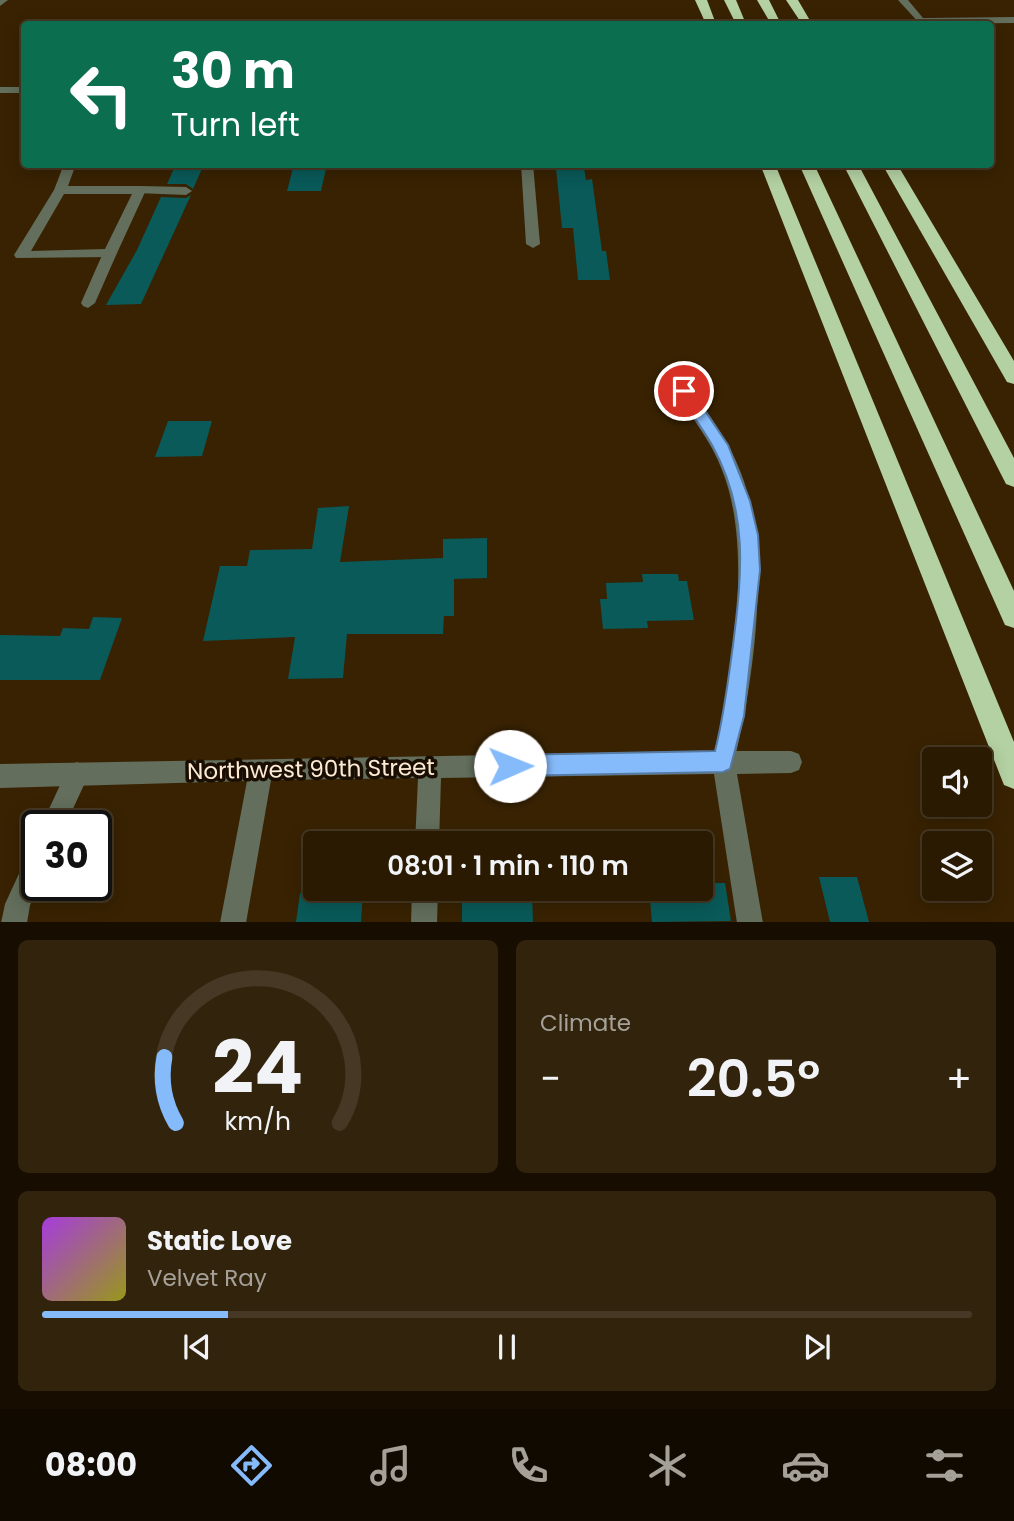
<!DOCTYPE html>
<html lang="en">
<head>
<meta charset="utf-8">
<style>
  body { margin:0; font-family:Poppins,sans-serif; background:#32230c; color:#f1f3f6; height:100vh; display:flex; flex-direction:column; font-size:26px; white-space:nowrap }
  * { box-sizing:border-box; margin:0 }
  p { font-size:23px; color:#a5a199 }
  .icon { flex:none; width:38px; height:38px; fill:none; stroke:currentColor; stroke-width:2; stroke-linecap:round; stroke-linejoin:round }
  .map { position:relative; height:922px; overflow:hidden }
  .panel { display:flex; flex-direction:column; gap:18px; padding:18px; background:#170e01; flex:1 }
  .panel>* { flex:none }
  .top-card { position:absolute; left:21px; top:21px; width:973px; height:147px; border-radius:7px; box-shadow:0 4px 18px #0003,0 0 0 2px #463824; background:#0b6e4f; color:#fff; overflow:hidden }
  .tools { position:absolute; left:922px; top:747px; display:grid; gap:14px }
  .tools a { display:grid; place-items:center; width:70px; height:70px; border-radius:7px; background:#2a1a02; box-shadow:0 4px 18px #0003,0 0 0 2px #463824; font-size:35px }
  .speed { position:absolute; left:21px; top:810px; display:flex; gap:14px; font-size:35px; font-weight:700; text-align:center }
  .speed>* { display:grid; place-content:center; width:91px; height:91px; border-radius:50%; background:#2a1a02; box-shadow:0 4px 18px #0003,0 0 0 2px #463824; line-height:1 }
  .speed .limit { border:4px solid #111; border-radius:10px; background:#fff; color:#111 }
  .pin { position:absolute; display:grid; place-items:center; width:60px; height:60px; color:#fff; margin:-30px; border:4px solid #fff; border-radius:50%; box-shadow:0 2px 7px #0007 }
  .me { position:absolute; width:77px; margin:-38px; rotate:89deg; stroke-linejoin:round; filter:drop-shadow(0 0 5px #0008) }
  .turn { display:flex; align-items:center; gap:24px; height:147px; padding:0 35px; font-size:32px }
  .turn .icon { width:91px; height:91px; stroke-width:2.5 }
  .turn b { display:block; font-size:49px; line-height:60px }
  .big { font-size:52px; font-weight:600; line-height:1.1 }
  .panel .tile { flex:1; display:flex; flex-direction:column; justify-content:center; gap:10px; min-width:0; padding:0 24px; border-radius:10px; background:#32230c }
  .panel .dial { align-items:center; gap:0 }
  .dial svg { height:182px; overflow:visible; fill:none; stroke:#463824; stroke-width:7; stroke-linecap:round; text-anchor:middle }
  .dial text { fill:#f1f3f6; stroke:none }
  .song { display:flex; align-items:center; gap:21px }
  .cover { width:84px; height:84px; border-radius:10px; background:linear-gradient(135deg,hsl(280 70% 55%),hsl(60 70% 35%)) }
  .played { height:7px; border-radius:4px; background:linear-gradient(90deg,#86bbfb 20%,#463824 20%) }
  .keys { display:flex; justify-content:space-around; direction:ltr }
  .heat { display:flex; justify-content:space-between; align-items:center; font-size:38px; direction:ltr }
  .panel .tiles { flex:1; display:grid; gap:18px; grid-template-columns:1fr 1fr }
  .tile:last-child { grid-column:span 2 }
  .trip { position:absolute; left:303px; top:831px; width:410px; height:70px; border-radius:7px; background:#2a1a02; box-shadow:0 4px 18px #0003,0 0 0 2px #463824; font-weight:600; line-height:70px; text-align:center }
  .tabs { display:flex; height:112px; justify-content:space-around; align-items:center; background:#110a01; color:#a5a199 }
  .tabs .icon { width:49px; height:49px }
  .tabs .on { color:#86bbfb }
  .tabs b { font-size:32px; color:#f1f3f6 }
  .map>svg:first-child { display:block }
  .building { fill:#095a59 }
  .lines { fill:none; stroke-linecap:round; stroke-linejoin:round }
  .lane { fill:#636e5c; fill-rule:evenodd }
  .street { fill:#636e5c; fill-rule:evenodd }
  .highway { fill:#b4d1a3; fill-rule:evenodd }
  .route { fill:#86bbfb; stroke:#577aa3; stroke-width:2 }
  .labels { text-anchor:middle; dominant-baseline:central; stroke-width:7; stroke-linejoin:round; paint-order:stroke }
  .near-street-label { font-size:23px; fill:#fcead4; stroke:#190e01 }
</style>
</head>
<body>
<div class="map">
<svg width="1014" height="923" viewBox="0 0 1014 923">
  <rect width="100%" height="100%" fill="#382202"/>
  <g class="building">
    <polygon points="176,164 204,164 193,189 186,184 167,184"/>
    <polygon points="294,164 327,164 321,191 287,191"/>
    <polygon points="584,167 586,180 592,179 602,251 606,251 610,280 578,280 573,228 562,228 556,168"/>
    <polygon points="191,195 141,304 106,305 137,250 161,197 186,198"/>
    <polygon points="168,421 212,421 202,456 155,457"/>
    <polygon points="349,506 340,562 443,558 443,539 487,538 487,578 454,579 454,616 444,616 443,634 347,634 343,678 288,679 295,637 203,641 220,566 247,566 250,550 312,549 318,508"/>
    <polygon points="642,574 678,574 679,581 687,581 694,620 647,621 648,628 603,629 600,599 607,599 606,583 643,582"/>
    <polygon points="93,617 122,618 100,680 0,680 0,635 60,636 63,628 89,629"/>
    <polygon points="819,877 857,877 869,922 830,922"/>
    <polygon points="700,883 725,883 731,921 652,922 649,889 700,889"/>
    <polygon points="363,891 361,922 296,922 300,893"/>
    <polygon points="532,891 533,922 462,922 462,894"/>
  </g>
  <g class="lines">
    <g class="lane">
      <polygon points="898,0 908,0 923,18 1014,17 1014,23 920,24"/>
      <polygon points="140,186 186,187 192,191 186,195 136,193 136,187"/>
      <polygon points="110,249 117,253 95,303 88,308 83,306 81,303 103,253"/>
      <path d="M 684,385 L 690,387 C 709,415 729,441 741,473 C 772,554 754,679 734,762 L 731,770 L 723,773 L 715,770 L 712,762 C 732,680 754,549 722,470 C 711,440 691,418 676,391 Z"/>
      <polygon points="77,762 85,766 89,774 65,826 41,826 69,766"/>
      <polygon points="37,851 37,886 39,886 30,905 27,923 1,923 5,904 28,854"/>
    </g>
    <g class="street">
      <polygon points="0,0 8,0 0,6"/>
      <rect x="0" y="87" width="24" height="6"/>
      <path d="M 64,164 L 76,164 L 68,186 L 140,186 L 146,190 L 117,253 L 110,257 L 16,258 L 14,255 L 54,190 ZM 64,194 L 132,194 L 105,249 L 31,251 Z"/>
      <polygon points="521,164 533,164 540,244 533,248 526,244"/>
      <polygon points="723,751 791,751 799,754 802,762 799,770 791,773 737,774 763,923 737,923 714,774 441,778 439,844 415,844 418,778 271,780 246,923 220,923 247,781 0,788 0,764"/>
      <polygon points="412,889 438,889 437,923 411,923"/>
    </g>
    <g class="highway">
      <polygon points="695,0 707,0 716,24 706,24"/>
      <polygon points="724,0 736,0 746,24 736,24"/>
      <polygon points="757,0 769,0 781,24 771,24"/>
      <polygon points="786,0 798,0 812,24 802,24"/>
      <polygon points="760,164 775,164 1014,742 1014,789 1004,785 1000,775"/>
      <polygon points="799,164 814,164 1014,591 1014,628 1005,625"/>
      <polygon points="843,164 858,164 1014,458 1014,487 1006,484"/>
      <polygon points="882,164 897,164 1014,361 1014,384 1007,382"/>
    </g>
  </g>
  <path class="route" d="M 684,386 L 689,387 L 728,445 L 750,501 L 758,535 L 760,570 L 744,716 L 730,769 L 723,772 L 510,776 L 502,773 L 499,766 L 502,758 L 510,755 L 715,751 C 724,716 728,681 733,645 C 742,573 749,512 712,445 C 702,427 688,410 677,391 Z"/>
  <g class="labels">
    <g class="near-street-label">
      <text transform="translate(311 769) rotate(-1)">Northwest 90th Street</text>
    </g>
  </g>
</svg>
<div class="tools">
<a><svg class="icon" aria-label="sound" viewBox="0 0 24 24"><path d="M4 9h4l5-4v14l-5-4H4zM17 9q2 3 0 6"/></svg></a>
<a><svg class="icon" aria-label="layers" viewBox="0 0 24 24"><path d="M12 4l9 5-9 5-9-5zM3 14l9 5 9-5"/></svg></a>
</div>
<div class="speed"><div class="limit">30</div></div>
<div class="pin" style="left:684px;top:391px;background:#d93025"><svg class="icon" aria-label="arrive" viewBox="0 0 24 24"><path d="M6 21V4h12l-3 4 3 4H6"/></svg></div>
<svg class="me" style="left:510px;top:766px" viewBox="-20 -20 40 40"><circle r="19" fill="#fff"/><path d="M0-13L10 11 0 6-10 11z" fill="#86bbfb"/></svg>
<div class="trip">08:01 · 1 min · 110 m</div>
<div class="top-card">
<div class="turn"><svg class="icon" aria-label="left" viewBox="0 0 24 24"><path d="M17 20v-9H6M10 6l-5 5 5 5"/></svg><div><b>30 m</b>Turn left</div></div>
</div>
</div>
<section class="panel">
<div class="tiles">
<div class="tile dial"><svg viewBox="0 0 100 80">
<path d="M14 69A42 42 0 1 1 86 69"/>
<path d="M14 69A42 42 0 0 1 9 40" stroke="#86bbfb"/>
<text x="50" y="56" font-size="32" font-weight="700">24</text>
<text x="50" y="72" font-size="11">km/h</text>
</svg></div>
<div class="tile"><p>Climate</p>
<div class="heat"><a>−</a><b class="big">20.5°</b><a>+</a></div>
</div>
<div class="tile">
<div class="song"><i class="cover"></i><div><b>Static Love</b><p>Velvet Ray</p></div></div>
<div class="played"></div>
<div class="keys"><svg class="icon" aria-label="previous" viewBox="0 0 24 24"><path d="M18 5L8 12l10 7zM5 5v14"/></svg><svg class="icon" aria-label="pause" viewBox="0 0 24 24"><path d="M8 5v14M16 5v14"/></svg><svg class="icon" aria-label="next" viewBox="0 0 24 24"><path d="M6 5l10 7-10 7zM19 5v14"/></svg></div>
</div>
</div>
</section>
<nav class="tabs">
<b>08:00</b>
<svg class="icon on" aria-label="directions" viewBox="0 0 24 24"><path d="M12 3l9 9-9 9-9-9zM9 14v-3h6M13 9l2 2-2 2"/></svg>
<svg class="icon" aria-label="music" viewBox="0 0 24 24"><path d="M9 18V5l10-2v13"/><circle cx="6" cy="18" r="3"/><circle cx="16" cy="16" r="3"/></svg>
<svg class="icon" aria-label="phone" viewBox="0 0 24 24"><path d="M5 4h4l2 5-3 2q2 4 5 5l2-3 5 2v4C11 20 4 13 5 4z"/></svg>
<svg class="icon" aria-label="climate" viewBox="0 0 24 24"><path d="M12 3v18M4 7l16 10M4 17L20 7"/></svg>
<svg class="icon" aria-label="car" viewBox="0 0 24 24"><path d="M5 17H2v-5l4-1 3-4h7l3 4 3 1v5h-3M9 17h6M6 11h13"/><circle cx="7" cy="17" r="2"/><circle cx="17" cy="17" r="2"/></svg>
<svg class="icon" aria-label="filters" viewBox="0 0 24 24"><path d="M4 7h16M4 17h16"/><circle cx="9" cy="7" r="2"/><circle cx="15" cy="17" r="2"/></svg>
</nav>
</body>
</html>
